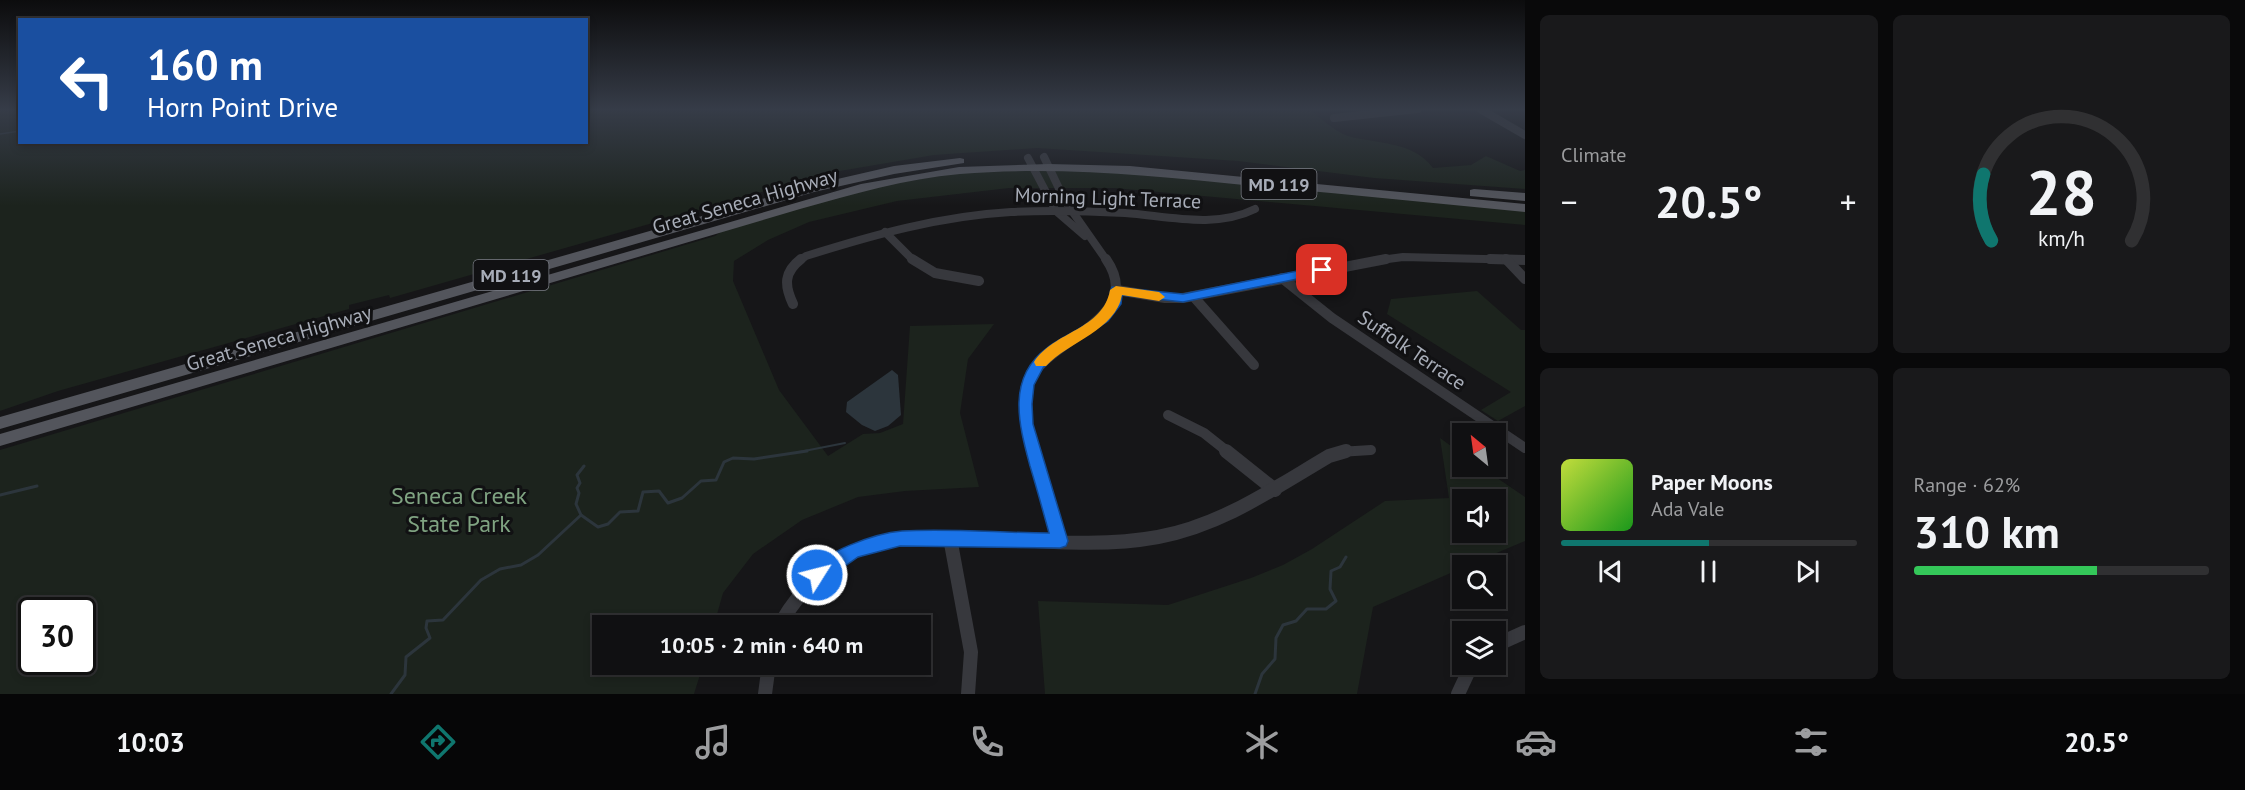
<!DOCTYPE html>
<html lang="en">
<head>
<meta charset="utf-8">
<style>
  body { margin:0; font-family:"PT Sans",sans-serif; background:#19191b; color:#f1f3f6; height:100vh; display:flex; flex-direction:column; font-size:22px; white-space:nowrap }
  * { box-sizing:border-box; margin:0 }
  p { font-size:20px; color:#9c9d9f }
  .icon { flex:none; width:33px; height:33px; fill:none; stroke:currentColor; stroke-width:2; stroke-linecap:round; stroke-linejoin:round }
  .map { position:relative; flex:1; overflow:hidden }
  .panel { display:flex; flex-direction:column; gap:15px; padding:15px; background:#09090a; width:720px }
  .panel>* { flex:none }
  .top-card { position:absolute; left:18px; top:18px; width:570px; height:126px; border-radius:0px; box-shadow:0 3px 9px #0003,0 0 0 2px #303032; background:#1a4fa0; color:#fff; overflow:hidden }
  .needle { width:39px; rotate:331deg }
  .fabs { position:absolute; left:1452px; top:423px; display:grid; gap:12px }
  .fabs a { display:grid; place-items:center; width:54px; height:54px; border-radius:0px; background:#101012; box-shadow:0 3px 9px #0003,0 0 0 2px #303032; font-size:30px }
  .speed { position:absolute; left:18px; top:597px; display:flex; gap:12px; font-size:30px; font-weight:700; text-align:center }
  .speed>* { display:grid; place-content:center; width:78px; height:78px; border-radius:50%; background:#101012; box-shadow:0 3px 9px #0003,0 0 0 2px #303032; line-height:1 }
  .speed .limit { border:3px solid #111; border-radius:9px; background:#fff; color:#111 }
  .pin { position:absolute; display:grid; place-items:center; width:51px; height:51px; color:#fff; margin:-26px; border-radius:12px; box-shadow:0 3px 9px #0006 }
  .me { position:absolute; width:66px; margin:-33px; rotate:54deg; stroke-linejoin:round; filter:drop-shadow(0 0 4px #0008) }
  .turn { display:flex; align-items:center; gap:21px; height:126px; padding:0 30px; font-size:27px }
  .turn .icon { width:78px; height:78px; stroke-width:2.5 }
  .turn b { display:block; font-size:42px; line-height:51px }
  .big { font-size:45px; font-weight:700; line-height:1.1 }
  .panel .card { flex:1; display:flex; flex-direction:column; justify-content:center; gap:9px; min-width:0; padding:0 21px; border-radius:9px; background:#19191b }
  .panel .dial { align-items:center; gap:0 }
  .dial svg { height:156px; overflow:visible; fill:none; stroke:#303032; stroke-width:7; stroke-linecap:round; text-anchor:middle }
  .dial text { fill:#f1f3f6; stroke:none }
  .song { display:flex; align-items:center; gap:18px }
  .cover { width:72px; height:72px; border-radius:9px; background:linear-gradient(135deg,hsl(70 70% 55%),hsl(120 70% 35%)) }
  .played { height:6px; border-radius:3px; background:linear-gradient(90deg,#0f766e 50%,#303032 50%) }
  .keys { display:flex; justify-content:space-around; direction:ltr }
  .heat { display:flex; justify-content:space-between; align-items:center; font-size:33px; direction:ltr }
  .charge { height:9px; border-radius:4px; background:linear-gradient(90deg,#34c759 62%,#303032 0) }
  .panel .tiles { flex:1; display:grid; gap:15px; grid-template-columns:repeat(2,1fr) }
  .trip { position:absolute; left:592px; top:615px; width:339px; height:60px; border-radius:0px; background:#101012; box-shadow:0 3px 9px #0003,0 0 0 2px #303032; font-weight:700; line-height:60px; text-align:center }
  .tab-bar { display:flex; height:96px; justify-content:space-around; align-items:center; background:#060607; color:#9c9d9f }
  .tab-bar .icon { width:42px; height:42px }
  .tab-bar .selected { color:#0f766e }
  .tab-bar b { font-size:27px; color:#f1f3f6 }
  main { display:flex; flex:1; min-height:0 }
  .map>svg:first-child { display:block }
  .green { fill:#1c231d; fill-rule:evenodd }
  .water { fill:#2c353c }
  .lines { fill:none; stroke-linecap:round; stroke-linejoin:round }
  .stream-far2 { stroke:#2c353c; stroke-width:1.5 }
  .stream-far1 { stroke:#2c353c; stroke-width:2 }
  .stream { stroke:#2c353c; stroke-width:3 }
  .minor-far2 { stroke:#37383d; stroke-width:8 }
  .minor-far1 { stroke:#37383d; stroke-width:10 }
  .minor { stroke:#37383d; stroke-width:14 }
  .primary { fill:#53555c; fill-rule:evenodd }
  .route { fill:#1a73e8; stroke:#114b97; stroke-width:1.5 }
  .slow { fill:#f59e0b }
  .labels { text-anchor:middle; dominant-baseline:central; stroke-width:6; stroke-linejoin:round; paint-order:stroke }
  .shield { fill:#111113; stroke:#7b7e86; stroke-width:1.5 }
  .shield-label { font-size:18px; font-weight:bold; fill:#a8adb8 }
  .street-label { font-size:20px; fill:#a8adb8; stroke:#111113 }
  .near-park-label { font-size:24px; fill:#7fa381; stroke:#111113 }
</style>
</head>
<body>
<main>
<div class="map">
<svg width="1525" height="694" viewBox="0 0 1525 694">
  <rect width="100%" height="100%" fill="#161618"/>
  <g class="green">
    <path d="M 0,109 L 19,109 L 20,142 L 586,142 L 587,109 L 1309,109 C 1320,117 1335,132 1348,136 C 1376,144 1414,141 1433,168 L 1471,165 L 1486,156 L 1520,171 L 1525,170 L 1525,189 L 1374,178 L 1238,161 L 1037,148 L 934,155 L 828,173 L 390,298 L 389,295 L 349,305 L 349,309 L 58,391 L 0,411 Z"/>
    <path d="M 1064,167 L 1525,207 L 1525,225 L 1114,188 L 1009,188 L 897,201 L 809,222 L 768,240 L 734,261 L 733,281 L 779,390 L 828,456 L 863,434 L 880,433 L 903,424 L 910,326 L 994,324 L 968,359 L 960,413 L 979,487 L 905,491 L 858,497 L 802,520 L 753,554 L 723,593 L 714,625 L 603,626 L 603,664 L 703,665 L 694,694 L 0,694 L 0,450 L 715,236 L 733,224 L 851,191 L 968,171 ZM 32,610 L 82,610 L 82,662 L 32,662 Z"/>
    <polygon points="1477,291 1521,330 1525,330 1525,406 1498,421 1481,410 1511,392 1387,314 1391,299"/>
    <path d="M 1440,438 L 1462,454 L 1462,466 L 1481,467 L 1525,497 L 1525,541 L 1468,565 L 1462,566 L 1462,568 L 1373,607 L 1357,694 L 1045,694 L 1038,601 L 1168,605 L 1251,578 L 1283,565 L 1312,549 L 1385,501 L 1449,498 ZM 1462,500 L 1496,500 L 1496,532 L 1462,532 Z"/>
  </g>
  <polygon class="water" points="892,370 898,375 901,415 888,426 875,431 862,425 846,412 847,402"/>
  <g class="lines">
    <polyline class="stream-far2" points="0,134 20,131"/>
    <polyline class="stream-far1" points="799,452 845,443"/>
    <g class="stream">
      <polyline points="0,495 37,486"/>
      <polyline points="581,515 576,504 579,493 577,488 580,483 577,475 584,466"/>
      <polyline points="391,694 405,675 406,657 430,638 426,628 427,621 443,620 481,580 500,569 521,565 538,555 581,515 598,527 608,524 620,512 638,511 643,492 659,491 668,503 682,498 701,481 716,480 724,462 733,458 754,459 807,451"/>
      <polyline points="1255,694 1262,674 1275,659 1276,638 1283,625 1296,621 1307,609 1326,609 1336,601 1330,589 1331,571 1340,567 1346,557"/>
    </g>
    <g class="minor-far2">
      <polyline points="1480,109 1525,135"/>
      <polyline points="1334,118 1418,109"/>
      <polyline points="1044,157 1065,201 1107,261"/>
      <polyline points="1028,158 1056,211 1085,236"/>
      <polyline points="885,232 914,261"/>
      <polyline points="1506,259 1508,261"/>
      <path d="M 799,261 L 806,256 C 873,235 940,216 1011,212 C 1049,210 1087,211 1125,213 C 1167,216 1215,229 1255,209"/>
      <polyline points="1373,261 1403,257 1525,260"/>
    </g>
    <g class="minor-far1">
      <polyline points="912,259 935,273 979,281"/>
      <polyline points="1490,259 1525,260"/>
      <polyline points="1506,259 1525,279"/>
      <polyline points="1282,278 1332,318 1525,448"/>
      <polyline points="1117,290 1165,298 1183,298 1386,259"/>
      <polyline points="1193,296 1254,365"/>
      <path d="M 793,304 C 784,285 784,272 801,259"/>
      <polyline points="1168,415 1204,433 1228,452"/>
      <path d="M 1033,452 C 1028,432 1020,404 1028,384 C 1045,338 1148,320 1106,259"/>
      <polyline points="1339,452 1371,450"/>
    </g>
    <g class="minor">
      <polyline points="1033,451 1060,541"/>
      <polyline points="1226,451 1275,490"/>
      <polyline points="950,538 971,652 968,694"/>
      <path d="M 779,626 C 801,587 833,556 877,543 C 904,535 934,537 963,538 C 1027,539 1093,549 1158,537 C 1222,525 1273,489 1329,456 L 1346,451"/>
      <polyline points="1496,645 1525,632"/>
      <polyline points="765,694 769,664"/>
      <polyline points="1458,694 1472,664"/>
    </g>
    <g class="primary">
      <polygon points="960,158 964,159 964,163 894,174 814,192 0,429 0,417 807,186 894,166"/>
      <path d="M 1049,164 L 1130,166 L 1525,204 L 1525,212 C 1435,203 1344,194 1254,186 C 1156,176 1059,166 960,174 C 905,179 853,194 800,209 L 0,446 L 0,434 L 861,184 L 959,167 Z"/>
      <polygon points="1474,189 1525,193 1525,201 1470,196 1470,190"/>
    </g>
  </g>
  <linearGradient id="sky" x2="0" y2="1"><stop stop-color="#0c0c0d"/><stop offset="0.53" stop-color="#363c48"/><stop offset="1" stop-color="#363c48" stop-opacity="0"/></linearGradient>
  <rect width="1525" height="206" fill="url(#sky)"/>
  <path class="route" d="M 1322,266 L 1327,267 L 1328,270 L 1327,273 L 1183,302 L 1122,295 L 1121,304 L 1108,321 L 1055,356 L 1043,368 L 1034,385 L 1032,404 L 1033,424 L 1068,541 L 1066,546 L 1060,548 L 900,546 L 858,557 L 824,581 L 817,583 L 811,581 L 809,575 C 819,552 877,533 902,531 C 949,528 1002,533 1049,533 C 1043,511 1037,489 1030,466 C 1019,425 1006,378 1047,348 C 1065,334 1095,325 1107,305 C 1110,299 1109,293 1112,287 L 1183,294 Z"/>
  <path class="slow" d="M 1116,286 L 1159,292 L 1165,297 L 1159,301 L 1122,295 C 1116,330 1068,342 1046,366 L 1036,366 L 1034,362 C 1054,331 1103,330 1110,290 Z"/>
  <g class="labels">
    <g class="shield">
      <rect x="1241.5" y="169" width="75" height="30" rx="4.5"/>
      <rect x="473.5" y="260" width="75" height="30" rx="4.5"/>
    </g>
    <g class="shield-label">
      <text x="1279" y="184">MD 119</text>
      <text x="511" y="275">MD 119</text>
    </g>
    <g class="street-label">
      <text transform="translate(1108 198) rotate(2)">Morning Light Terrace</text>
      <text transform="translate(745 201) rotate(-16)">Great Seneca Highway</text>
      <text transform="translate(279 338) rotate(-16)">Great Seneca Highway</text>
      <text transform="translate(1412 350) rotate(34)">Suffolk Terrace</text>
    </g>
    <g class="near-park-label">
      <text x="459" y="495">Seneca Creek<tspan x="459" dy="28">State Park</tspan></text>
    </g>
  </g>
</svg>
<div class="fabs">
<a><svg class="needle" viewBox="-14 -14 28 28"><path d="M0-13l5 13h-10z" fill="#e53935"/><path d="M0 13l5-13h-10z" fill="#9c9d9f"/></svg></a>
<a><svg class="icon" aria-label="sound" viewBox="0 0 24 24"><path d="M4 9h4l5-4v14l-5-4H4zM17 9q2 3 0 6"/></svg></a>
<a><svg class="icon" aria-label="search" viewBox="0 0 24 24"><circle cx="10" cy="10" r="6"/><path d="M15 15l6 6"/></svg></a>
<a><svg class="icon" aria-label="layers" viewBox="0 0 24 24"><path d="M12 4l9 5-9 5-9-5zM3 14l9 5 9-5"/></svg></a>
</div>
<div class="speed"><div class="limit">30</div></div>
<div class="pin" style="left:1322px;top:270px;background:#d93025"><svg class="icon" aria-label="arrive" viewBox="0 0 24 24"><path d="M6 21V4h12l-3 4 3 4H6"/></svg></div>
<svg class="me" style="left:817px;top:575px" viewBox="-20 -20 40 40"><circle r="17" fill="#1a73e8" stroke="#fff" stroke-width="3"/><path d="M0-11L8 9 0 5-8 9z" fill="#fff"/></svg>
<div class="trip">10:05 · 2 min · 640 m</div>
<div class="top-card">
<div class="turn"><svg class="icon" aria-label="left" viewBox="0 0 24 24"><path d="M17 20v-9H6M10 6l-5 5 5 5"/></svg><div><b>160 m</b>Horn Point Drive</div></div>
</div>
</div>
<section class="panel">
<div class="tiles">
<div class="card"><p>Climate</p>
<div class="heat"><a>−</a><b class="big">20.5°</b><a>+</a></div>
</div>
<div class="card dial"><svg viewBox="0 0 100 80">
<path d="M14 69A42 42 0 1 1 86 69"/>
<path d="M14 69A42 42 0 0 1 10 35" stroke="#0f766e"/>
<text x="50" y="56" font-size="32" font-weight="700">28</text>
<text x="50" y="72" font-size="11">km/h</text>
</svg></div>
<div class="card">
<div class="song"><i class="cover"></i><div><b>Paper Moons</b><p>Ada Vale</p></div></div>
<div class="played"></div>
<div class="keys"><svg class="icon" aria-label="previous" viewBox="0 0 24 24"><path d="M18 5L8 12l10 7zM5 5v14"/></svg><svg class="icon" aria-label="pause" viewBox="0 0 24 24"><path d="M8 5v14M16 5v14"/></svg><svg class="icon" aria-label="next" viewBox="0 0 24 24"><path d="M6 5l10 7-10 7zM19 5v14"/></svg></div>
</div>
<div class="card"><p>Range · 62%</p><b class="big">310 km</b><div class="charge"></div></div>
</div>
</section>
</main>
<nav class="tab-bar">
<b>10:03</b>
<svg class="icon selected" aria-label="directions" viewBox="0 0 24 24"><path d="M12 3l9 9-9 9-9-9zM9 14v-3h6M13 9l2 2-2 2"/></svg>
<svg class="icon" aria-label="music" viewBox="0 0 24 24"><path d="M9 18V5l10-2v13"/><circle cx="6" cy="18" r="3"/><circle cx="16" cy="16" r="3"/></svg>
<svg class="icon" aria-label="phone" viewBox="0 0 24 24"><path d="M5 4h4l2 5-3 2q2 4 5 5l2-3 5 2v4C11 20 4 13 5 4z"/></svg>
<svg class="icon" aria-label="climate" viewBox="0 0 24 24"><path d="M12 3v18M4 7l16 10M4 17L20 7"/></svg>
<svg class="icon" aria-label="car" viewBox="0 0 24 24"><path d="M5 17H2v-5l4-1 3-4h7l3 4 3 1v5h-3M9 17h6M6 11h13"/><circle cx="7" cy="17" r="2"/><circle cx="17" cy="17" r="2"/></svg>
<svg class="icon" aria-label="filters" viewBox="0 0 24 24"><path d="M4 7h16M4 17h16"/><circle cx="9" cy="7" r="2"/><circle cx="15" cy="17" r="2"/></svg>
<b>20.5°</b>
</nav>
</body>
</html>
